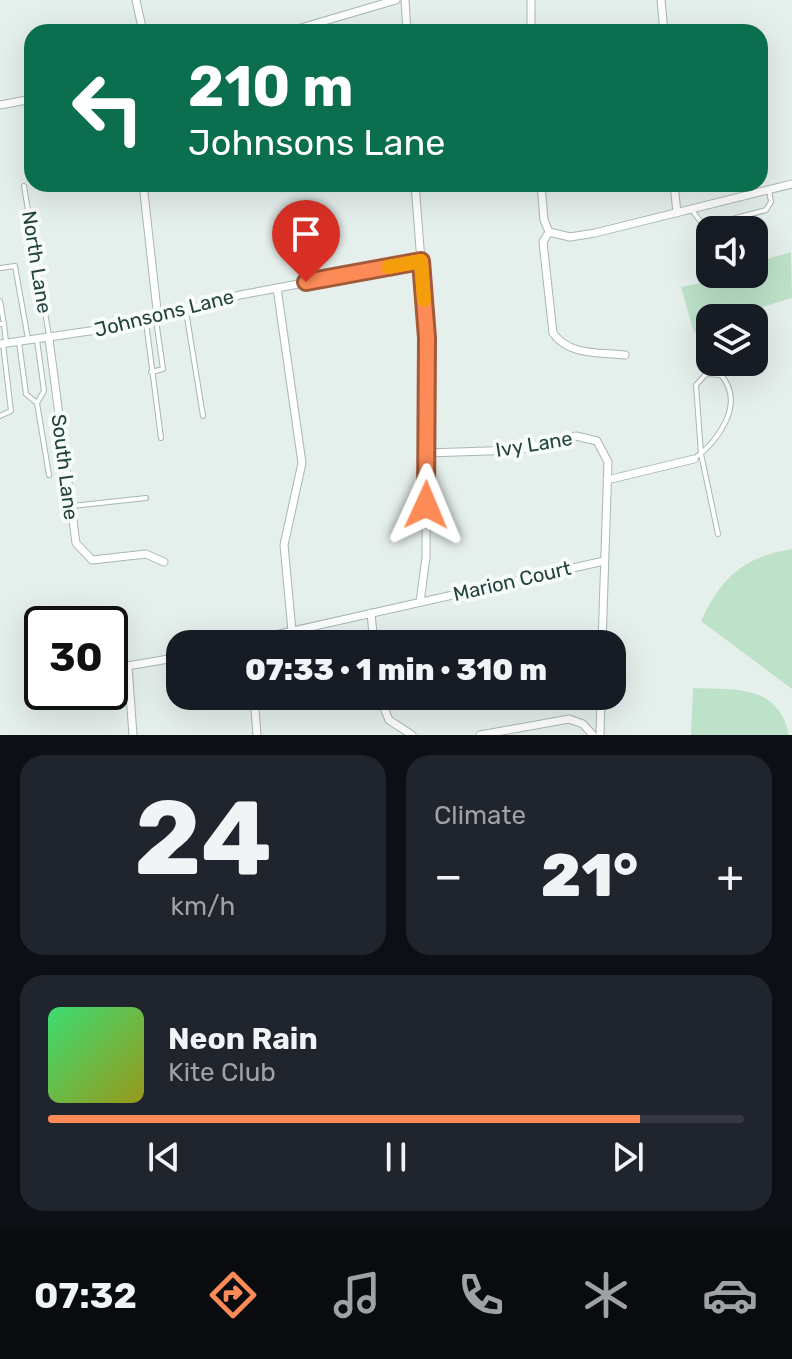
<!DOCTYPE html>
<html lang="en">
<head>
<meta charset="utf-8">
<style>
  body { margin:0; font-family:Rubik,sans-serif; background:#20242c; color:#f1f3f6; height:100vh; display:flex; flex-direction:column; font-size:30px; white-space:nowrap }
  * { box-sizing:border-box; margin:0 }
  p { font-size:26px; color:#9ea1a6 }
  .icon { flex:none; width:44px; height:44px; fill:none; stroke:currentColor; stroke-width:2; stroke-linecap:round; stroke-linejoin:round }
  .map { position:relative; height:735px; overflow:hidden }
  .details { display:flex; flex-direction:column; gap:20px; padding:20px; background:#0d0f14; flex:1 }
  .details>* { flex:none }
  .top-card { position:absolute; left:24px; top:24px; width:744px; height:168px; border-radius:24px; box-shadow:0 8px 32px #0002; background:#0b6e4f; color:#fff; overflow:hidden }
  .fabs { position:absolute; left:696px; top:216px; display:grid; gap:16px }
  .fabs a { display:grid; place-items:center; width:72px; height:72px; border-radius:16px; background:#171b24; box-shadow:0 8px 32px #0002; font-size:40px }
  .speed { position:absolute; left:24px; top:606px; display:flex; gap:16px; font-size:40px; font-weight:700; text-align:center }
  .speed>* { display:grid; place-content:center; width:104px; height:104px; border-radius:50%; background:#171b24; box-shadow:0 8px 32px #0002; line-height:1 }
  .speed .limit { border:4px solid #111; border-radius:12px; background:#fff; color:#111 }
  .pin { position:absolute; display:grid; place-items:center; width:68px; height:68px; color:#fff; margin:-82px -34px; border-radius:50% 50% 50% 0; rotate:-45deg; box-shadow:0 0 8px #0007 }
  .pin .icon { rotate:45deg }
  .me { position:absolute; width:88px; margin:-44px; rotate:1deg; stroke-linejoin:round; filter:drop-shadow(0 0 6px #0008) }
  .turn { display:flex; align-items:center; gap:28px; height:168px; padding:0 32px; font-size:36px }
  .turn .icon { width:104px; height:104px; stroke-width:2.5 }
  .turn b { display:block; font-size:56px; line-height:68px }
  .big { font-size:60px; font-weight:800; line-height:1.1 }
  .details .widget { flex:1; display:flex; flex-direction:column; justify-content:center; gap:12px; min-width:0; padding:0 28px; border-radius:24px; background:#20242c }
  .details .dial { align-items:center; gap:0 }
  .dial b { font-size:104px; line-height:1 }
  .song { display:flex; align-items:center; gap:24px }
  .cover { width:96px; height:96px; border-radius:12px; background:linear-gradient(135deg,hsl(140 70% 55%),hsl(60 70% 35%)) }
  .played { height:8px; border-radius:4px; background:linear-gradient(90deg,#fc8b57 85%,#363941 85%) }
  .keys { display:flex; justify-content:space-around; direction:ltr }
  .heat { display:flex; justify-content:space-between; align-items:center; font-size:44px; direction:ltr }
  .details .tiles { flex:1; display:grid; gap:20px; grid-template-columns:1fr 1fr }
  .widget:last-child { grid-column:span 2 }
  .trip { position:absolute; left:166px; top:630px; width:460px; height:80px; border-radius:24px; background:#171b24; box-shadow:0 8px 32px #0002; font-weight:800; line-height:80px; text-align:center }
  .tabs { display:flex; height:128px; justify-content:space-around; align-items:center; background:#090b0e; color:#9ea1a6 }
  .tabs .icon { width:56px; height:56px }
  .tabs .current { color:#fc8b57 }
  .tabs b { font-size:36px; color:#f1f3f6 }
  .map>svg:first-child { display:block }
  .green { fill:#bde2c9 }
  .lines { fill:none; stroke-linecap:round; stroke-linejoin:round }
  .service-casing { stroke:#a7b8b4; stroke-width:6 }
  .minor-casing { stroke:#a7b8b4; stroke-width:9 }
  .service { stroke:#fff; stroke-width:4 }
  .minor { stroke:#fff; stroke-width:7 }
  .route-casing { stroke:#a45a39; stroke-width:20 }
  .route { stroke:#fc8b57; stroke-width:14 }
  .slow { stroke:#f59e0b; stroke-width:14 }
  .labels { text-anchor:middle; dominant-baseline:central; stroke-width:8; stroke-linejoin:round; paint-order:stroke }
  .street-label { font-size:20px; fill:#22433d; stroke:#f7fbf9 }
</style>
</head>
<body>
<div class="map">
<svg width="792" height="735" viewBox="0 0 792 735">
  <rect width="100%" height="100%" fill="#e5efec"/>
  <g class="green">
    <polygon points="791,252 792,298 725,318 710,318 710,328 694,333 681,287 705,282 705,278 718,274 754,274 754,263"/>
    <path d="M 792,549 L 792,689 L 701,621 C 721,578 743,557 792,549 Z"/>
    <path d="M 693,688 C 736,690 778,684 789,735 L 691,735 Z"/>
  </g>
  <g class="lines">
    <defs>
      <g id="service">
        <polyline points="24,186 49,336"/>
        <polyline points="691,209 701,222 709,225 766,210 771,202 769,190"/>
        <polyline points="0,268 15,266 28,339"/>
        <polyline points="0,301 4,324"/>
        <polyline points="186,311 203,416"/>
        <polyline points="146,322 161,438"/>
        <polyline points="0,324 4,324 6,342"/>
        <polyline points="19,342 26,394 37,403 44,391 37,340"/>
        <polyline points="151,372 163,369 156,320"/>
        <polyline points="37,403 49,475"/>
        <polyline points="0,416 11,411 3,344"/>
        <path d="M 694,459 C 718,441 746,404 721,375 L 706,374 L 696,385 L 701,454 L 718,534"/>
        <polyline points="72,506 146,498"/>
      </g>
      <g id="minor">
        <polyline points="136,0 143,32"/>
        <polyline points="405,0 407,32"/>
        <polyline points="531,0 531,32"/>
        <polyline points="661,0 664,32"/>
        <polyline points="287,32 396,0"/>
        <polyline points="0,105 32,99"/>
        <polyline points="143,184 158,319"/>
        <polyline points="415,184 427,338 426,557 420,602"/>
        <polyline points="541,184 544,220 549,232"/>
        <polyline points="674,184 677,213"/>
        <polyline points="549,232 570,237 595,233 792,184"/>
        <path d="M 549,232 L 543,242 L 553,333 C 569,356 599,352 625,355"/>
        <polyline points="277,288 302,463 284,545 292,631"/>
        <polyline points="49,339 76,543 92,560 146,554 164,562"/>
        <polyline points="0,344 138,324 240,295 421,261"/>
        <polyline points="427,453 518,450 576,436 597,441 608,462 602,644"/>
        <polyline points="607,480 694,459"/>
        <polyline points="371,613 374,644"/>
        <polyline points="235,644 604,561"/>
        <polyline points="128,667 133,735"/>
        <polyline points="110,669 180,657"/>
        <polyline points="254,696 257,735"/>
        <polyline points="379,696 389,720 412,735"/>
        <polyline points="480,735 569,719 583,724 593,735"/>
        <polyline points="600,735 601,696"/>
      </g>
    </defs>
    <use href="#service" class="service-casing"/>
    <use href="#minor" class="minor-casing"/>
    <use href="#service" class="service"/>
    <use href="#minor" class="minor"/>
  </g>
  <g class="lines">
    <defs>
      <polyline id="route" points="306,282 421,261 427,338 426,505"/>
    </defs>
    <use href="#route" class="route-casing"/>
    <use href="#route" class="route"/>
    <polyline class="slow" points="388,267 421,261 424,300"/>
  </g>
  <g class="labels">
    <g class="street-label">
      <text transform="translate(37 262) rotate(81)">North Lane</text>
      <text transform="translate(164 313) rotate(-14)">Johnsons Lane</text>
      <text transform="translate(534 444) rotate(-9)">Ivy Lane</text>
      <text transform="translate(65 467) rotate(83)">South Lane</text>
      <text transform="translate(512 581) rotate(-13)">Marion Court</text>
    </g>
  </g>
</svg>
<div class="fabs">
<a><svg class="icon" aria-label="sound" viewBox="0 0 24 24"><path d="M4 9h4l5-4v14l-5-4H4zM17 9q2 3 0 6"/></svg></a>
<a><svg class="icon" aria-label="layers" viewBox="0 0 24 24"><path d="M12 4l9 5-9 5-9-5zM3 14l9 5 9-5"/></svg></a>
</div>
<div class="speed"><div class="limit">30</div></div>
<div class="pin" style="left:306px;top:282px;background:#d93025"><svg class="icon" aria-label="arrive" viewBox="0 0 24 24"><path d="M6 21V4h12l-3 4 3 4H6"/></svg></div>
<svg class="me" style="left:426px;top:505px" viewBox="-20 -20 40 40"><path d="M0-17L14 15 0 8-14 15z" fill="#fc8b57" stroke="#fff" stroke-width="4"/></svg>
<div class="trip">07:33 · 1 min · 310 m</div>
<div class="top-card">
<div class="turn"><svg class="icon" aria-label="left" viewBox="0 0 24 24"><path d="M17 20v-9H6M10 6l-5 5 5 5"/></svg><div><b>210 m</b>Johnsons Lane</div></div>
</div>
</div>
<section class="details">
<div class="tiles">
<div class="widget dial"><b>24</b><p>km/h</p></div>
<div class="widget"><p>Climate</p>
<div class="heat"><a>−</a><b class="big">21°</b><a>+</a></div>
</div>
<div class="widget">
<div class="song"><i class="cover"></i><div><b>Neon Rain</b><p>Kite Club</p></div></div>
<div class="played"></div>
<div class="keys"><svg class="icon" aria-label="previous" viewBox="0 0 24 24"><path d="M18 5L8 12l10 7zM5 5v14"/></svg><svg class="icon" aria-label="pause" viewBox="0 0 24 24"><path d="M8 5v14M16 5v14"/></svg><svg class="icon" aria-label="next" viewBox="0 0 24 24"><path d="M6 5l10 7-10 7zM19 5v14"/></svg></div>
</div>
</div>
</section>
<nav class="tabs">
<b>07:32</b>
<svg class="icon current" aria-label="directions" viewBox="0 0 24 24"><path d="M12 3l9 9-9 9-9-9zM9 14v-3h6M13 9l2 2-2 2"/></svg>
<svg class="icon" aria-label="music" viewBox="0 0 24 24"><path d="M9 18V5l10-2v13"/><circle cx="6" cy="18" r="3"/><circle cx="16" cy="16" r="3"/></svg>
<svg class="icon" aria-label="phone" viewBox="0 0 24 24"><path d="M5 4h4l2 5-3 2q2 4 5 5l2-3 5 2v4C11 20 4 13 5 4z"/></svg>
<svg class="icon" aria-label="climate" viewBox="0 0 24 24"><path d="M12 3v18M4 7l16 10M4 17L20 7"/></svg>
<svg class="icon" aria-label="car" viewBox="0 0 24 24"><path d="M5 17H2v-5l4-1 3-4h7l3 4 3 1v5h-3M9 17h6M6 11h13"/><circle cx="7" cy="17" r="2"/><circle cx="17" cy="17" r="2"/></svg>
</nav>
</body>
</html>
